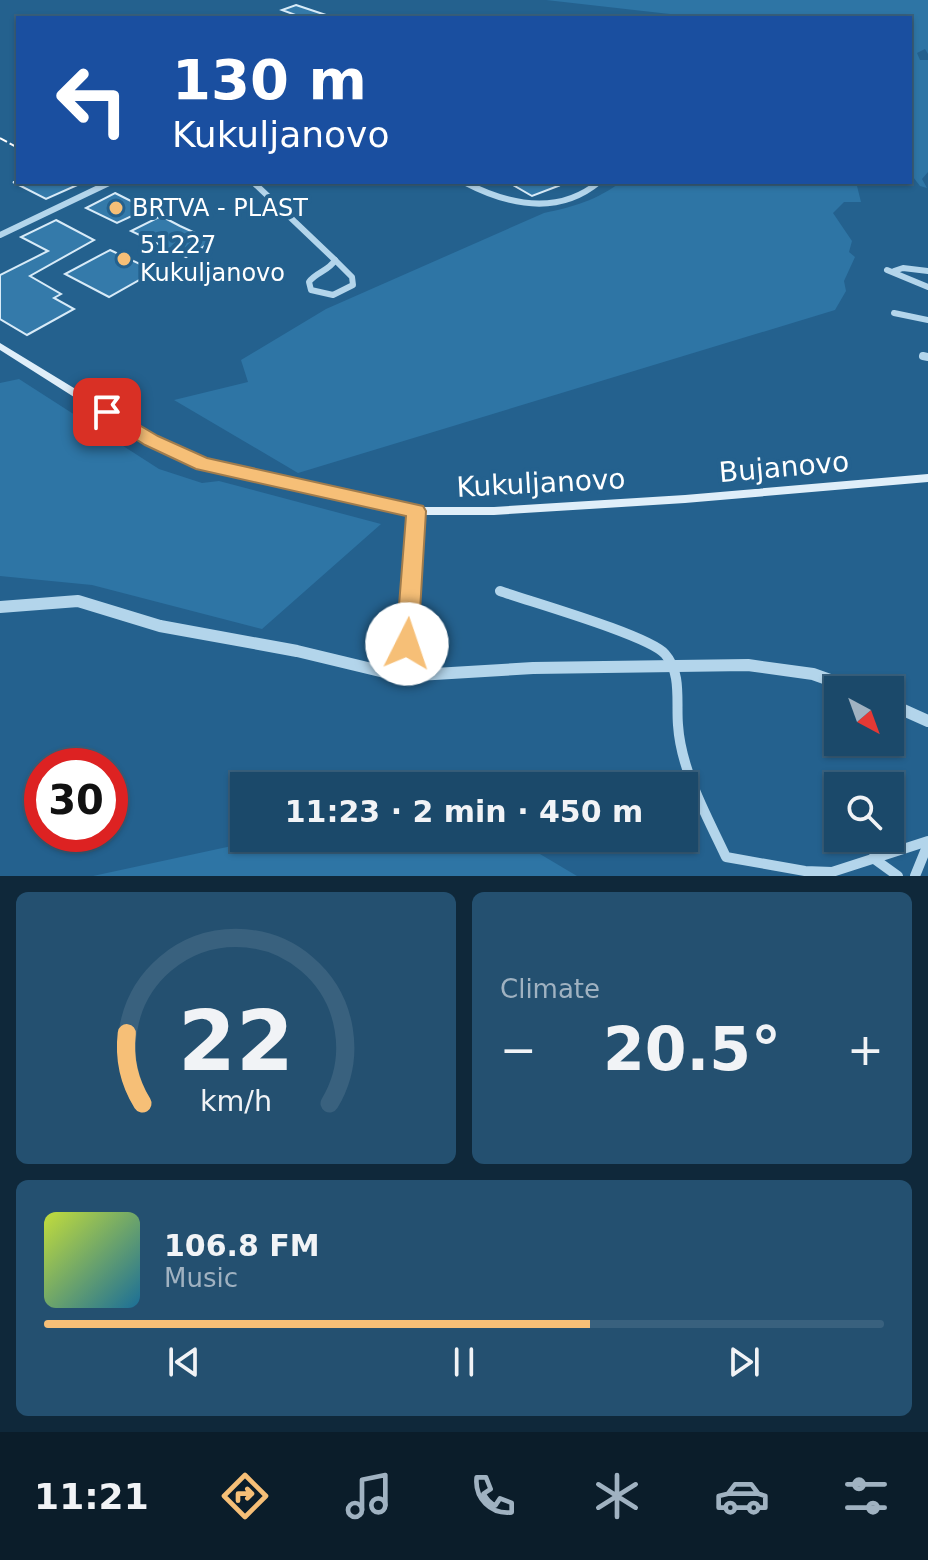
<!DOCTYPE html>
<html lang="en">
<head>
<meta charset="utf-8">
<style>
  body { margin:0; font-family:"DejaVu Sans",sans-serif; background:#245070; color:#f1f3f6; height:100vh; display:flex; flex-direction:column; font-size:30px; white-space:nowrap }
  * { box-sizing:border-box; margin:0 }
  p { font-size:26px; color:#a0b2c1 }
  .icon { flex:none; width:44px; height:44px; fill:none; stroke:currentColor; stroke-width:2; stroke-linecap:round; stroke-linejoin:round }
  .map { position:relative; height:876px; overflow:hidden }
  .sheet { display:flex; flex-direction:column; gap:16px; padding:16px; background:#0f283a; flex:1 }
  .sheet>* { flex:none }
  .hud { position:absolute; left:16px; top:16px; width:896px; height:168px; border-radius:0px; box-shadow:0 2px 6px #0004,0 0 0 2px #39617e; background:#1a4fa0; color:#fff; overflow:hidden }
  .needle { width:52px; rotate:139deg }
  .controls { position:absolute; left:824px; top:676px; display:grid; gap:16px }
  .controls a { display:grid; place-items:center; width:80px; height:80px; border-radius:0px; background:#1b496a; box-shadow:0 2px 6px #0004,0 0 0 2px #39617e; font-size:40px }
  .speed { position:absolute; left:24px; top:748px; display:flex; gap:16px; font-size:40px; font-weight:700; text-align:center }
  .speed>* { display:grid; place-content:center; width:104px; height:104px; border-radius:50%; background:#1b496a; box-shadow:0 2px 6px #0004,0 0 0 2px #39617e; line-height:1 }
  .speed .limit { border:12px solid #d22; background:#fff; color:#111 }
  .pin { position:absolute; display:grid; place-items:center; width:68px; height:68px; color:#fff; margin:-34px; border-radius:16px; box-shadow:0 4px 12px #0006 }
  .me { position:absolute; width:88px; margin:-44px; rotate:4deg; stroke-linejoin:round; filter:drop-shadow(0 0 6px #0008) }
  .turn { display:flex; align-items:center; gap:28px; height:168px; padding:0 24px; font-size:36px }
  .turn .icon { width:104px; height:104px; stroke-width:2.5 }
  .turn b { display:block; font-size:56px; line-height:68px }
  .big { font-size:60px; font-weight:800; line-height:1.1 }
  .sheet .card { flex:1; display:flex; flex-direction:column; justify-content:center; gap:12px; min-width:0; padding:0 28px; border-radius:12px; background:#245070 }
  .sheet .dial { align-items:center; gap:0 }
  .dial svg { height:208px; overflow:visible; fill:none; stroke:#39617e; stroke-width:7; stroke-linecap:round; text-anchor:middle }
  .dial text { fill:#f1f3f6; stroke:none }
  .song { display:flex; align-items:center; gap:24px }
  .cover { width:96px; height:96px; border-radius:12px; background:linear-gradient(135deg,hsl(70 70% 55%),hsl(200 70% 35%)) }
  .played { height:8px; border-radius:4px; background:linear-gradient(90deg,#f6bf77 65%,#39617e 65%) }
  .keys { display:flex; justify-content:space-around; direction:ltr }
  .heat { display:flex; justify-content:space-between; align-items:center; font-size:44px; direction:ltr }
  .sheet .tiles { flex:1; display:grid; gap:16px; grid-template-columns:1fr 1fr }
  .card:last-child { grid-column:span 2 }
  .trip { position:absolute; left:230px; top:772px; width:468px; height:80px; border-radius:0px; background:#1b496a; box-shadow:0 2px 6px #0004,0 0 0 2px #39617e; font-weight:800; line-height:80px; text-align:center }
  .dock { display:flex; height:128px; justify-content:space-around; align-items:center; background:#0b1d2a; color:#a0b2c1 }
  .dock .icon { width:56px; height:56px }
  .dock .on { color:#f6bf77 }
  .dock b { font-size:36px; color:#f1f3f6 }
  .map>svg:first-child { display:block }
  .green { fill:#2e75a5 }
  .building { fill:#347aaa; stroke:#d8ebf8; stroke-width:2 }
  .lines { fill:none; stroke-linecap:round; stroke-linejoin:round }
  .minor-far2 { stroke:#b3d5eb; stroke-width:6 }
  .minor-far1 { stroke:#b3d5eb; stroke-width:8 }
  .minor { stroke:#b3d5eb; stroke-width:10 }
  .tertiary { stroke:#b3d5eb; stroke-width:12 }
  .secondary { fill:#dfeef9; fill-rule:evenodd }
  .rail { stroke:#fff; stroke-width:2; stroke-dasharray:8 3; stroke-linecap:butt }
  .route { fill:#f6bf77; stroke:#a07c4d; stroke-width:2 }
  .poi-dot { fill:#f6bf77; stroke:#24618e; stroke-width:3 }
  .labels { text-anchor:middle; dominant-baseline:central; stroke-width:8; stroke-linejoin:round; paint-order:stroke }
  .far-poi-label { font-size:24px; fill:#fff; stroke:#24618e; text-anchor:start }
  .street-label { font-size:28px; fill:#fff; stroke:#24618e }
</style>
</head>
<body>
<div class="map">
<svg width="928" height="876" viewBox="0 0 928 876">
  <rect width="100%" height="100%" fill="#24618e"/>
  <g class="green">
    <polygon points="546,0 928,0 928,54 925,49 917,53 920,60 928,60 928,172 922,179 927,188 920,186 910,173 910,18 705,18"/>
    <path d="M 621,182 L 856,182 L 861,202 L 844,202 L 833,213 L 852,241 L 849,252 L 855,257 L 844,281 L 846,291 L 835,310 L 298,473 L 174,400 L 248,382 L 241,360 L 326,309 L 544,213 C 573,207 597,200 621,182 Z"/>
    <polygon points="19,379 159,469 202,483 219,481 381,524 262,629 92,585 0,576 0,383"/>
    <polygon points="269,838 513,838 577,876 93,876"/>
  </g>
  <g class="building">
    <polygon points="296,5 332,17 332,18 284,18 293,14 282,10"/>
    <polygon points="13,182 84,182 46,199"/>
    <polygon points="508,182 551,182 558,186 532,196"/>
    <polygon points="115,193 147,209 117,223 86,208"/>
    <polygon points="161,216 180,226 213,241 186,257 131,231"/>
    <polygon points="56,220 94,240 30,276 61,294 54,298 74,309 27,335 0,319 0,275 48,251 21,237"/>
    <polygon points="110,250 155,271 109,297 65,274"/>
  </g>
  <g class="lines">
    <g class="minor-far2">
      <polyline points="253,182 335,260"/>
      <path d="M 464,182 C 508,205 558,216 599,182"/>
      <polyline points="0,235 111,182"/>
      <path d="M 335,260 L 352,277 L 353,285 L 333,295 L 311,290 L 309,282 C 316,272 329,271 335,260 Z"/>
      <polyline points="887,270 928,287"/>
      <polyline points="894,271 903,268 928,271"/>
      <polyline points="894,313 928,320"/>
    </g>
    <g class="minor-far1">
      <polyline points="923,356 928,357"/>
      <polyline points="412,563 416,511"/>
    </g>
    <g class="minor">
      <path d="M 500,591 C 531,602 648,635 665,654 C 682,673 676,702 678,725 C 681,771 707,816 726,857 L 805,871 L 832,872 L 928,841"/>
      <polyline points="407,644 416,676"/>
      <polyline points="389,674 407,644 413,561"/>
      <polyline points="873,858 898,876"/>
      <polyline points="915,876 928,844"/>
    </g>
    <g class="tertiary">
      <polyline points="0,607 78,601 160,626 297,651 401,676 533,668 748,665 813,674 858,690"/>
      <polyline points="890,704 928,721"/>
    </g>
    <polygon class="secondary" points="0,343 156,438 196,457 348,495 416,507 494,507 685,495 928,474 928,482 685,503 494,515 416,515 348,503 189,463 148,444 0,350"/>
    <polyline class="rail" points="0,138 18,148"/>
  </g>
  <polygon class="route" points="107,406 158,436 207,458 423,506 426,511 418,644 415,651 407,654 399,651 396,644 406,516 196,469 145,445 100,416 98,412 100,408"/>
  <g class="poi-dot">
    <circle cx="116" cy="208" r="8"/>
    <circle cx="124" cy="259" r="8"/>
  </g>
  <g class="labels">
    <g class="far-poi-label">
      <text x="132" y="208">BRTVA - PLAST</text>
      <text x="140" y="245">51227<tspan x="140" dy="28">Kukuljanovo</tspan></text>
    </g>
    <g class="street-label">
      <text transform="translate(784 467) rotate(-5)">Bujanovo</text>
      <text transform="translate(541 483) rotate(-3)">Kukuljanovo</text>
    </g>
  </g>
</svg>
<div class="controls">
<a><svg class="needle" viewBox="-14 -14 28 28"><path d="M0-13l5 13h-10z" fill="#e53935"/><path d="M0 13l5-13h-10z" fill="#a0b2c1"/></svg></a>
<a><svg class="icon" aria-label="search" viewBox="0 0 24 24"><circle cx="10" cy="10" r="6"/><path d="M15 15l6 6"/></svg></a>
</div>
<div class="speed"><div class="limit">30</div></div>
<div class="pin" style="left:107px;top:412px;background:#d93025"><svg class="icon" aria-label="arrive" viewBox="0 0 24 24"><path d="M6 21V4h12l-3 4 3 4H6"/></svg></div>
<svg class="me" style="left:407px;top:644px" viewBox="-20 -20 40 40"><circle r="19" fill="#fff"/><path d="M0-13L10 11 0 6-10 11z" fill="#f6bf77"/></svg>
<div class="trip">11:23 · 2 min · 450 m</div>
<div class="hud">
<div class="turn"><svg class="icon" aria-label="left" viewBox="0 0 24 24"><path d="M17 20v-9H6M10 6l-5 5 5 5"/></svg><div><b>130 m</b>Kukuljanovo</div></div>
</div>
</div>
<section class="sheet">
<div class="tiles">
<div class="card dial"><svg viewBox="0 0 100 80">
<path d="M14 69A42 42 0 1 1 86 69"/>
<path d="M14 69A42 42 0 0 1 8 42" stroke="#f6bf77"/>
<text x="50" y="56" font-size="32" font-weight="700">22</text>
<text x="50" y="72" font-size="11">km/h</text>
</svg></div>
<div class="card"><p>Climate</p>
<div class="heat"><a>−</a><b class="big">20.5°</b><a>+</a></div>
</div>
<div class="card">
<div class="song"><i class="cover"></i><div><b>106.8 FM</b><p>Music</p></div></div>
<div class="played"></div>
<div class="keys"><svg class="icon" aria-label="previous" viewBox="0 0 24 24"><path d="M18 5L8 12l10 7zM5 5v14"/></svg><svg class="icon" aria-label="pause" viewBox="0 0 24 24"><path d="M8 5v14M16 5v14"/></svg><svg class="icon" aria-label="next" viewBox="0 0 24 24"><path d="M6 5l10 7-10 7zM19 5v14"/></svg></div>
</div>
</div>
</section>
<nav class="dock">
<b>11:21</b>
<svg class="icon on" aria-label="directions" viewBox="0 0 24 24"><path d="M12 3l9 9-9 9-9-9zM9 14v-3h6M13 9l2 2-2 2"/></svg>
<svg class="icon" aria-label="music" viewBox="0 0 24 24"><path d="M9 18V5l10-2v13"/><circle cx="6" cy="18" r="3"/><circle cx="16" cy="16" r="3"/></svg>
<svg class="icon" aria-label="phone" viewBox="0 0 24 24"><path d="M5 4h4l2 5-3 2q2 4 5 5l2-3 5 2v4C11 20 4 13 5 4z"/></svg>
<svg class="icon" aria-label="climate" viewBox="0 0 24 24"><path d="M12 3v18M4 7l16 10M4 17L20 7"/></svg>
<svg class="icon" aria-label="car" viewBox="0 0 24 24"><path d="M5 17H2v-5l4-1 3-4h7l3 4 3 1v5h-3M9 17h6M6 11h13"/><circle cx="7" cy="17" r="2"/><circle cx="17" cy="17" r="2"/></svg>
<svg class="icon" aria-label="filters" viewBox="0 0 24 24"><path d="M4 7h16M4 17h16"/><circle cx="9" cy="7" r="2"/><circle cx="15" cy="17" r="2"/></svg>
</nav>
</body>
</html>
